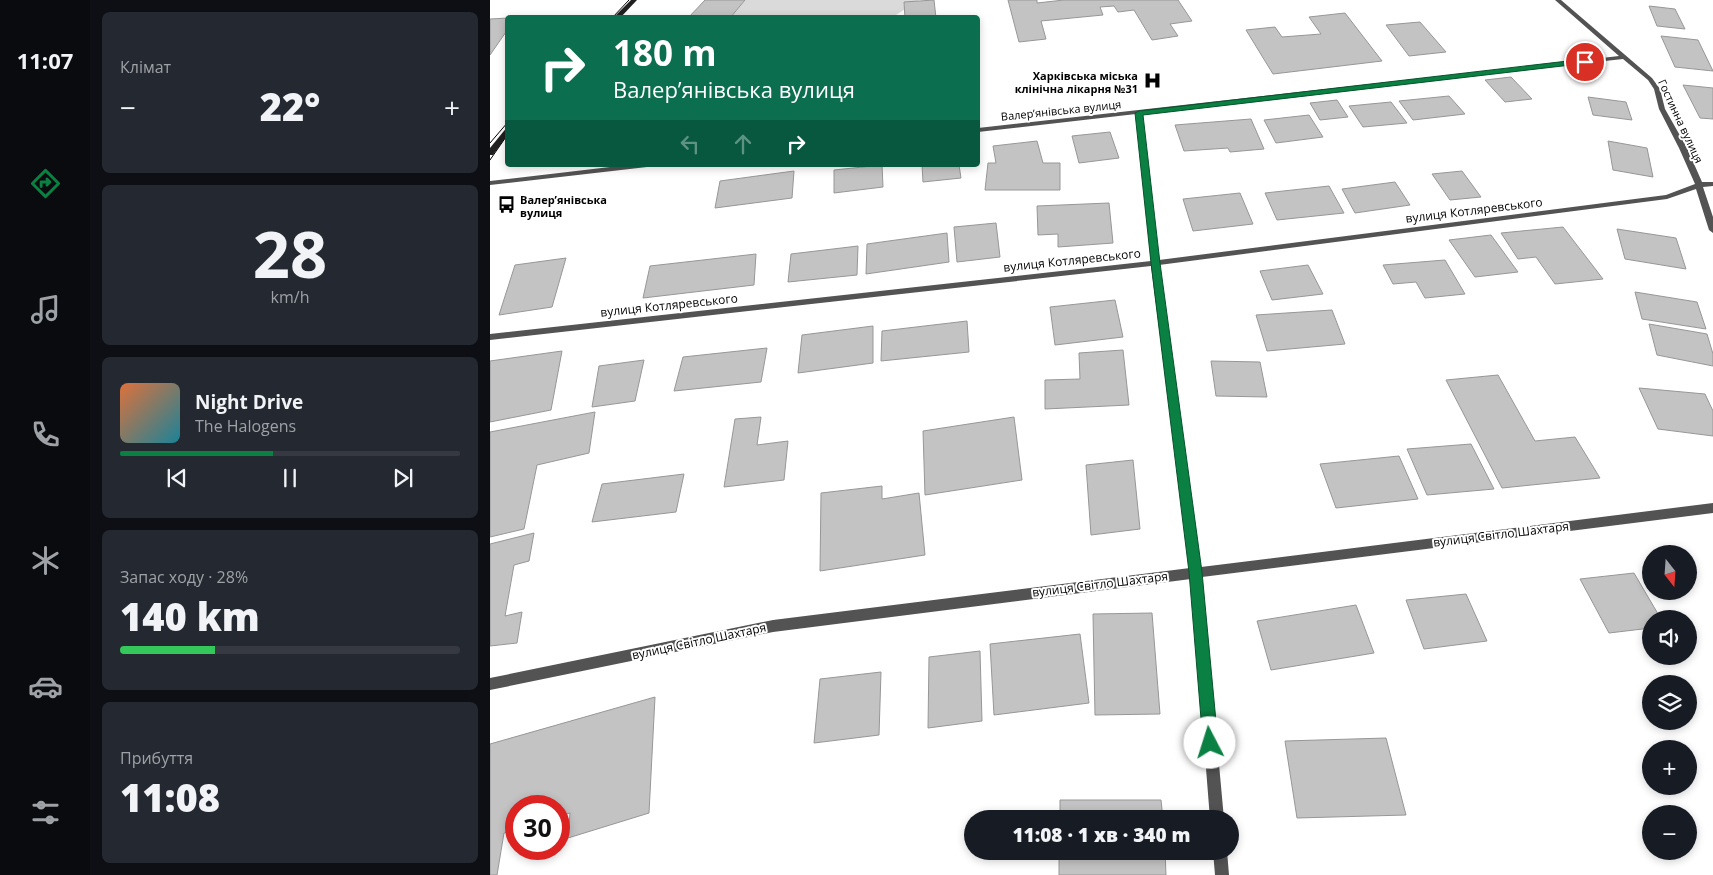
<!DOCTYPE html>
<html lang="uk">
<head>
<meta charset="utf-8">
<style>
  body { margin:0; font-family:"Open Sans",sans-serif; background:#242831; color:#f1f3f6; height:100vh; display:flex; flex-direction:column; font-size:19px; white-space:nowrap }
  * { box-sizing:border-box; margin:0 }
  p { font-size:16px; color:#9ea1a6 }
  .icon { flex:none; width:28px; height:28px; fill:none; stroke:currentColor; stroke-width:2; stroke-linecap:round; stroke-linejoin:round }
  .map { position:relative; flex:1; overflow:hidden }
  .drawer { display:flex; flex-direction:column; gap:12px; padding:12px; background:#0d0f14; width:400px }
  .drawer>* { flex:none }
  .banner { position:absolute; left:15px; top:15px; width:475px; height:152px; border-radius:5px; box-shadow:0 2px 8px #0003; background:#0b6e4f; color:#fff; overflow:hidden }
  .needle { width:32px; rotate:163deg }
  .controls { position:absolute; left:1152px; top:545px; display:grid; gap:10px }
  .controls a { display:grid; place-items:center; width:55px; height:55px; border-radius:50%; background:#171b24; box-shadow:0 2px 8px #0003; font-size:25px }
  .speed { position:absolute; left:15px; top:795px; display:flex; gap:10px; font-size:25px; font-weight:700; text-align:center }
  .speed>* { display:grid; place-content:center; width:65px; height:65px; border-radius:50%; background:#171b24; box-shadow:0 2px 8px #0003; line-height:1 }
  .speed .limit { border:8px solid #d22; background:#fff; color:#111 }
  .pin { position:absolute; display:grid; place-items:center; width:42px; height:42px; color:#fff; margin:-21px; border:2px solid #fff; border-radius:50%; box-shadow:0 1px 5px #0007 }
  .me { position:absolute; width:55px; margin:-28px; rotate:355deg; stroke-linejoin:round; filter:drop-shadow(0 0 4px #0008) }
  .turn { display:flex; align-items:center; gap:18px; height:105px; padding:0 25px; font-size:22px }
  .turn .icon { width:65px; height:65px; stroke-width:2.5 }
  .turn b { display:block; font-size:35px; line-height:42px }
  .lanes { display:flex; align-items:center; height:48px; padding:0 25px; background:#0003; justify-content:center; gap:25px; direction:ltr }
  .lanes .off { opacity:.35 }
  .big { font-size:38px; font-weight:800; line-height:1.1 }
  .drawer .card { flex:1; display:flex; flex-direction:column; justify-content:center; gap:8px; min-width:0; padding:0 18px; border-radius:8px; background:#242831 }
  .drawer .dial { align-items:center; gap:0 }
  .dial b { font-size:65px; line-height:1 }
  .song { display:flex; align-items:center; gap:15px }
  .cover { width:60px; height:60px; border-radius:8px; background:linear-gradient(135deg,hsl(20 70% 55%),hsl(190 70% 35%)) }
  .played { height:5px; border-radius:2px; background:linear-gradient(90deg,#0b8043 45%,#363941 45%) }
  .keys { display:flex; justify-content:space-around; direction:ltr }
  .heat { display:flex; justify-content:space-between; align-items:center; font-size:28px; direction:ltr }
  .charge { height:8px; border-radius:4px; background:linear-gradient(90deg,#34c759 28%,#363941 0) }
  .trip { position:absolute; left:474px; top:810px; width:275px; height:50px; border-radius:25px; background:#171b24; box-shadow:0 2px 8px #0003; font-weight:800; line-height:50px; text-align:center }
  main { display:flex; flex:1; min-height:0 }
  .tabs { display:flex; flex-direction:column; width:90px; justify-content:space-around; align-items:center; background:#090b0e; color:#9ea1a6 }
  .tabs .icon { width:35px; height:35px }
  .tabs .on { color:#0b8043 }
  .tabs b { font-size:22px; color:#f1f3f6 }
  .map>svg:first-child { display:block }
  .green { fill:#dadada }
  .building { fill:#c3c3c3; stroke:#979797 }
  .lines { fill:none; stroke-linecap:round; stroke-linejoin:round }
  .street { fill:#535353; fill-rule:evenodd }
  .secondary { fill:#202020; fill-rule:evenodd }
  .tram { stroke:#000; stroke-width:1 }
  .route { fill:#0b8043; stroke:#07532c }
  .labels { text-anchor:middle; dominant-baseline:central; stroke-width:4; stroke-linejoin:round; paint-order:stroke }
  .far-poi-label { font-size:11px; font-weight:bold; fill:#000; stroke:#fff; text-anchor:end }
  .far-street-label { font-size:11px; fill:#000; stroke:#fff }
  .street-label { font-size:12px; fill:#000; stroke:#fff }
</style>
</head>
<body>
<main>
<nav class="tabs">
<b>11:07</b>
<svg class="icon on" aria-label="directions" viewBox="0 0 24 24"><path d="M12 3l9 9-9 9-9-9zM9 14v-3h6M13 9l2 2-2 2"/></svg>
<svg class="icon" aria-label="music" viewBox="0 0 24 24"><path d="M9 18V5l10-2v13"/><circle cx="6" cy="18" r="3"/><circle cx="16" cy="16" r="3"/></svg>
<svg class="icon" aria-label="phone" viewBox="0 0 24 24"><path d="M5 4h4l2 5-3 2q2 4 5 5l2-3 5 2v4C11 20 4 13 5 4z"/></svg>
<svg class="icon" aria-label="climate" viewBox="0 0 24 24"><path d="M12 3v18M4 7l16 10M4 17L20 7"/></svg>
<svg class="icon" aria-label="car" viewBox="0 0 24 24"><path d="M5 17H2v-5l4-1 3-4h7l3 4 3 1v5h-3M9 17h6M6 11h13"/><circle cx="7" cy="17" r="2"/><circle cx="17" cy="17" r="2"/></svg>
<svg class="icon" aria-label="filters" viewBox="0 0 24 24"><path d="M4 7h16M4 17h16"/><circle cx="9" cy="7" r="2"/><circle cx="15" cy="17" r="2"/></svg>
</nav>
<section class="drawer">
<div class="card"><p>Клімат</p>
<div class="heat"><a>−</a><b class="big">22°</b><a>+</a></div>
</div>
<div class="card dial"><b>28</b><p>km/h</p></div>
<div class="card">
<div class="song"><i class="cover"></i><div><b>Night Drive</b><p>The Halogens</p></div></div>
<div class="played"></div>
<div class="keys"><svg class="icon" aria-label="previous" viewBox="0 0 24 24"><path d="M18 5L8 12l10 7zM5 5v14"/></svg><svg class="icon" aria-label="pause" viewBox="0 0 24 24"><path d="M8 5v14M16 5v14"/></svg><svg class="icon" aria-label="next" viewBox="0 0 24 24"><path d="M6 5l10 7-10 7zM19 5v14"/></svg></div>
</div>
<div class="card"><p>Запас ходу · 28%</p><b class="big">140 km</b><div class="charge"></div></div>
<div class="card"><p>Прибуття</p><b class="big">11:08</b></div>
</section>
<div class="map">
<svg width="1223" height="875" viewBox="0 0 1223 875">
  <rect width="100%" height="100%" fill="#fff"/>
  <polygon class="green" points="255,0 429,0 403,17 240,18"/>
  <g class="building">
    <polygon points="215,0 255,0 240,18 198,18"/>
    <polygon points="444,0 446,18 415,18 414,2"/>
    <polygon points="518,0 547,0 547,3 574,0 688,0 702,21 680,24 688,36 662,40 644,10 628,12 624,6 610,7 613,15 551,21 556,39 529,42"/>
    <polygon points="1159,6 1185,9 1195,29 1167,26"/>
    <polygon points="855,13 892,61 783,74 756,30 785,27 792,37 831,34 819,17"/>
    <polygon points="18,18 18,29 0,55 0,19"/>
    <polygon points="930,22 956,52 919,56 896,25"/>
    <polygon points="1171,36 1208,40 1223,71 1185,67"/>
    <polygon points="1021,77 1042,99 1015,102 995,80"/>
    <polygon points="1193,85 1223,88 1223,119 1210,118"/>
    <polygon points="959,96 975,114 923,120 909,101"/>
    <polygon points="1098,97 1136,102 1142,120 1103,115"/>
    <polygon points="847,100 858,117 830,120 820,103"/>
    <polygon points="901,102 917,123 873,127 859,106"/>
    <polygon points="819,115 833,137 786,143 774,120"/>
    <polygon points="761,119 774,149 740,152 738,148 694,151 685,125"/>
    <polygon points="620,132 629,158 589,163 582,136"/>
    <polygon points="547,141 553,163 570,163 570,190 495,190 498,163 506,163 503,146"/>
    <polygon points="1118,141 1157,148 1163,177 1123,170"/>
    <polygon points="392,165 393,187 344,193 344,170"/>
    <polygon points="432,165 469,165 471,178 433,182"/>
    <polygon points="304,171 302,198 225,208 230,181"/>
    <polygon points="972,171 991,197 960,200 942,174"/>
    <polygon points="905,182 920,205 865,213 852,189"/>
    <polygon points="839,186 854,213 787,220 775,193"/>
    <polygon points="750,193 763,224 703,231 693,199"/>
    <polygon points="619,203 623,243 568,247 568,234 548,235 547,206"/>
    <polygon points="506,223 510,257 467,262 464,227"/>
    <polygon points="1073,227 1113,279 1065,284 1046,257 1028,259 1011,233"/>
    <polygon points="1127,229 1186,238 1196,269 1135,259"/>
    <polygon points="457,233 459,262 376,274 377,244"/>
    <polygon points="1001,235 1028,272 985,277 959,240"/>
    <polygon points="368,246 367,275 298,282 301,254"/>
    <polygon points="266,254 264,285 153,298 160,266"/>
    <polygon points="76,258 62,307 9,315 25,265"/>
    <polygon points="955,260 975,294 935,298 926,282 903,284 893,265"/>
    <polygon points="818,265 833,294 782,300 770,271"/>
    <polygon points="1145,292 1207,302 1216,329 1152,319"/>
    <polygon points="625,300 633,337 565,345 560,307"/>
    <polygon points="842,310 855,344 777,351 766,315"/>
    <polygon points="477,321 479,352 391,361 392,331"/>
    <polygon points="1159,324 1217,334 1223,354 1223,366 1167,355"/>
    <polygon points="383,326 383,363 308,373 312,335"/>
    <polygon points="277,348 271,382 184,391 193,357"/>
    <polygon points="633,350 639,405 555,409 555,380 590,379 589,353"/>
    <polygon points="72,351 61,410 0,422 0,361"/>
    <polygon points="154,360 145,401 102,407 109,366"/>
    <polygon points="721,361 770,362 777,397 726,396"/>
    <polygon points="1008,375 1045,441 1085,437 1110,478 1012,488 956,380"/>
    <polygon points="1149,388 1215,394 1223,411 1223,436 1168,429"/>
    <polygon points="105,412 99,453 47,465 34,529 0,537 0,432"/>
    <polygon points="271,417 267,445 298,441 294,480 234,487 245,419"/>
    <polygon points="524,417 532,480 435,495 433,431"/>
    <polygon points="981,444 1004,489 937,495 917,449"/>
    <polygon points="909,456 928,499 846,508 830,464"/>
    <polygon points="643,460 650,529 601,535 596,465"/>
    <polygon points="194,474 186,512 102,522 112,484"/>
    <polygon points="392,486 392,499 429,493 435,555 330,571 331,493"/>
    <polygon points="44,533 39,561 24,565 15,616 32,612 27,643 0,646 0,544"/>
    <polygon points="1144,573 1171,619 1161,619 1161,628 1119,633 1090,579"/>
    <polygon points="976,594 997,641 934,649 916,600"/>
    <polygon points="866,605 884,653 781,670 767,621"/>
    <polygon points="662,613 670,714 605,715 603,614"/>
    <polygon points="590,634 599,703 504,715 500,644"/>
    <polygon points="490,651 492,721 438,728 439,657"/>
    <polygon points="391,672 389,735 324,743 330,679"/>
    <polygon points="165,697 159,813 78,838 80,813 69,816 69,806 26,806 26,830 14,833 7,875 0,875 0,744"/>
    <polygon points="896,738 916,815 807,818 795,741"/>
    <polygon points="570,800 671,800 673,819 570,819"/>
    <polygon points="569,851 675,851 676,875 569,875"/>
  </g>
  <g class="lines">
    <g class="street">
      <path d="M 1065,0 L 1071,0 L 1162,78 L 1170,89 L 1175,109 L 1197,148 L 1212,182 L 1223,182 L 1223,186 L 1213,187 L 1223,217 L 1223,233 L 1219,230 L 1206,189 L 1177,199 L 669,265 L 711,567 L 1223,503 L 1223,513 L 712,577 L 734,819 L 720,819 L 701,579 L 283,632 L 0,690 L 0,678 L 283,620 L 700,568 L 661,266 L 0,340 L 0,334 L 661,261 L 646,114 L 488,132 L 488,128 L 1129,56 ZM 1133,59 L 1158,80 L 1164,89 L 1169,109 L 1189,148 L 1205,184 L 1176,195 L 669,260 L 652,113 Z"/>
      <polygon points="137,165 161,165 157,167 0,185 0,181"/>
      <polygon points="723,851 737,851 739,875 725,875"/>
    </g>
    <g class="secondary">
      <polygon points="141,0 147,0 130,18 123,18"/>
      <polygon points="18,126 18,134 3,155 0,155 0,148"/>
    </g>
    <g class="tram">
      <polyline points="122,18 139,0"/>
      <polyline points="0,143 18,122"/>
      <polyline points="0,160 18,134"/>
    </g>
  </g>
  <polygon class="route" points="1095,59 1098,60 1098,63 653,115 670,263 712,572 728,743 726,748 720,750 715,748 713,743 699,572 661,263 645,113 649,111"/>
  <defs>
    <symbol id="hospital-bare" viewBox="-9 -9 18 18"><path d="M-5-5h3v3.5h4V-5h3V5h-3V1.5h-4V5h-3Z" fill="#000" stroke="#fff" stroke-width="2.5" paint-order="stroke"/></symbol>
    <symbol id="bus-bare" viewBox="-9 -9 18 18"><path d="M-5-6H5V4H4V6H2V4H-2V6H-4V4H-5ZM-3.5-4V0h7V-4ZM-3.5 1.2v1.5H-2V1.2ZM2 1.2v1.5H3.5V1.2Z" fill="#000" stroke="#fff" stroke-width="2.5" paint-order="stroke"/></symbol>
  </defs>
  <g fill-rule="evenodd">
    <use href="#hospital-bare" x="650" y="68" width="25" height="25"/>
    <use href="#bus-bare" x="4" y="192" width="25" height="25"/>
  </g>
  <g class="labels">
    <g class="far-poi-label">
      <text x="648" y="75">Харківська міська<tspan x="648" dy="13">клінічна лікарня №31</tspan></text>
      <text x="30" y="199" text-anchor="start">Валер’янівська<tspan x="30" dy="13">вулиця</tspan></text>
    </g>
    <g class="far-street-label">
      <text transform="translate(571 110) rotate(-6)">Валер’янівська вулиця</text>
      <text transform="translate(1191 121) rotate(65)">Гостинна вулиця</text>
    </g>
    <g class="street-label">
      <text transform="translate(984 210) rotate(-7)">вулиця Котляревського</text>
      <text transform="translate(582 260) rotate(-6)">вулиця Котляревського</text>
      <text transform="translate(179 305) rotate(-6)">вулиця Котляревського</text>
      <text transform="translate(1011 534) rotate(-7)">вулиця Світло Шахтаря</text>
      <text transform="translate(610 584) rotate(-7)">вулиця Світло Шахтаря</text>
      <text transform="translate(209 641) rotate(-12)">вулиця Світло Шахтаря</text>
    </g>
  </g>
</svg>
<div class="controls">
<a><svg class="needle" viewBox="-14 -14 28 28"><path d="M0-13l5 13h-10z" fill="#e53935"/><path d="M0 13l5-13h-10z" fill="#9ea1a6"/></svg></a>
<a><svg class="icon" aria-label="sound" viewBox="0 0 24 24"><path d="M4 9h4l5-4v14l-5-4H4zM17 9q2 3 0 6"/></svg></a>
<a><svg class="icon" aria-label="layers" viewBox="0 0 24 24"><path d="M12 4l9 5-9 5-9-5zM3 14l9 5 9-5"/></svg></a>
<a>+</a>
<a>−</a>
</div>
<div class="speed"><div class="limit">30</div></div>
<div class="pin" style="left:1095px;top:62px;background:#d93025"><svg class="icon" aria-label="arrive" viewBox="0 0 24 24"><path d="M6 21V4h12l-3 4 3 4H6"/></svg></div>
<svg class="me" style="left:720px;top:743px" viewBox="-20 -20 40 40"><circle r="19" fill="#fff"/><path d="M0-13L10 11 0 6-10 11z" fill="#0b8043"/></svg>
<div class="trip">11:08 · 1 хв · 340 m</div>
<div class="banner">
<div class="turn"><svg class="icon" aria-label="right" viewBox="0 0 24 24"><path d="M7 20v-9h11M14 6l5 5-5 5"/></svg><div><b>180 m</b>Валер’янівська вулиця</div></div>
<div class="lanes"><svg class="icon off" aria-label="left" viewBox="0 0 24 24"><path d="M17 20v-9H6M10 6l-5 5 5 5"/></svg><svg class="icon off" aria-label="ahead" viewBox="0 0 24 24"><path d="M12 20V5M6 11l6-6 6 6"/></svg><svg class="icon" aria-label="right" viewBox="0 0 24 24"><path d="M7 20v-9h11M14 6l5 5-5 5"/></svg></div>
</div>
</div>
</main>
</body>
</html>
